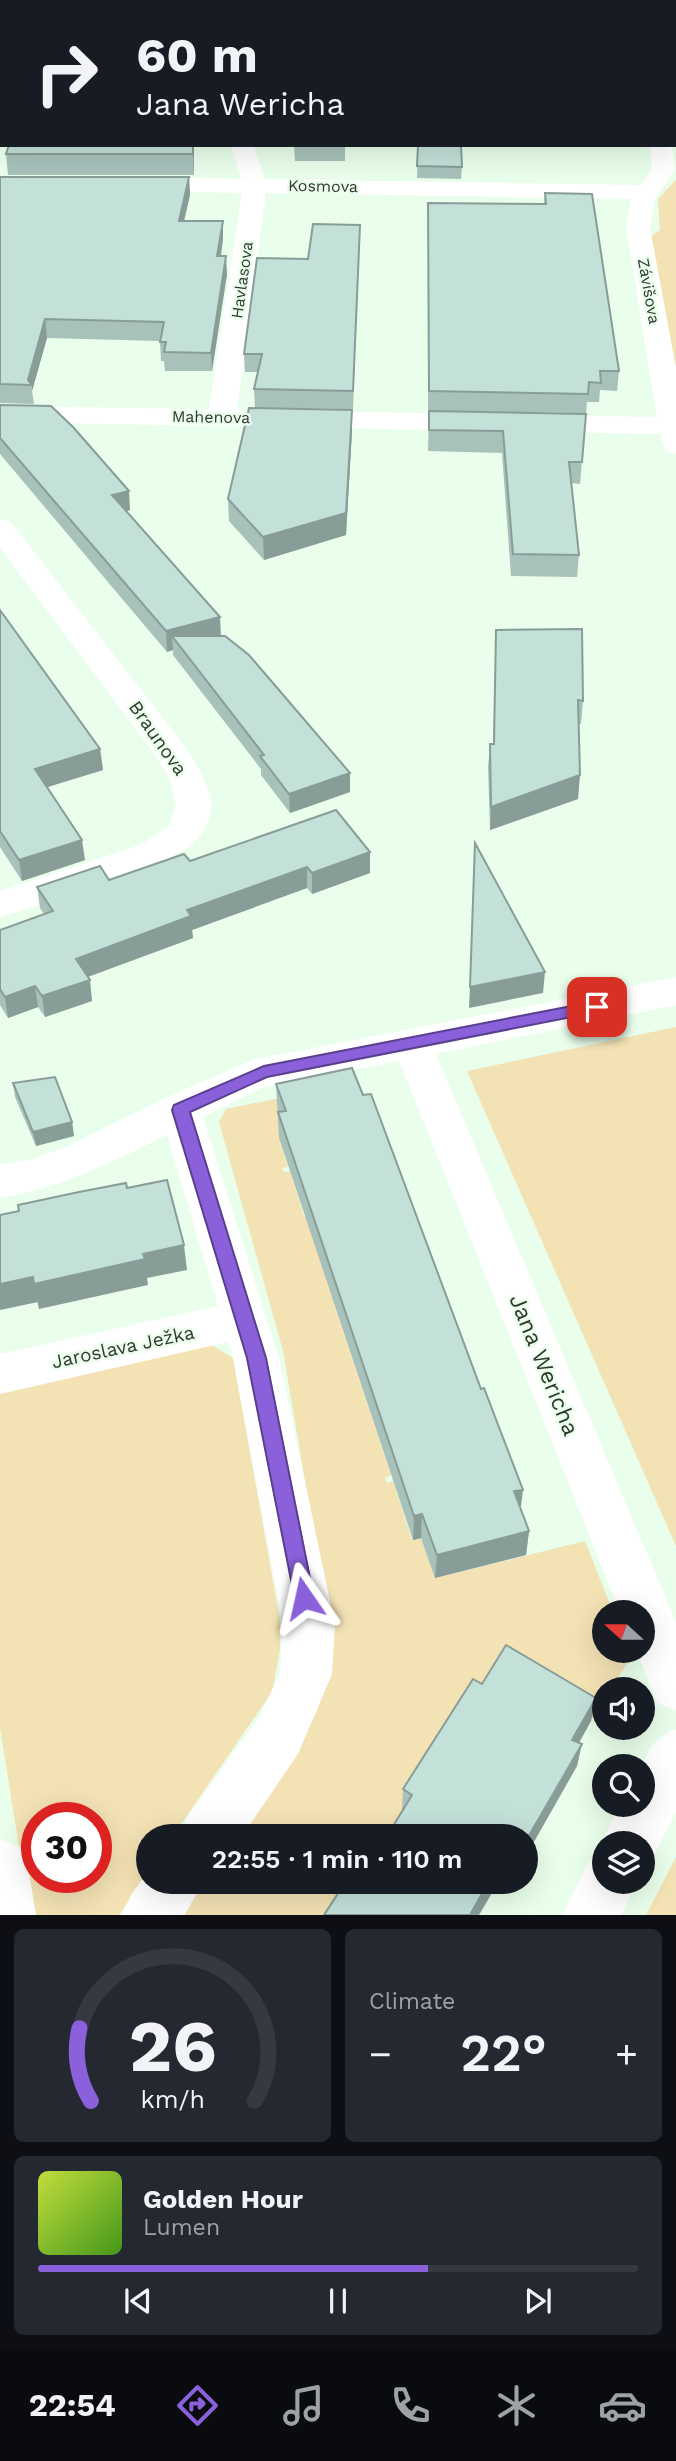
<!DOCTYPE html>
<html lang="en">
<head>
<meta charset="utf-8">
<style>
  body { margin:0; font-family:"Work Sans",sans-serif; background:#242831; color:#f1f3f6; height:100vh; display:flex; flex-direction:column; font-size:26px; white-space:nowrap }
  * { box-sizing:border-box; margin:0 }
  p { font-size:23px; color:#9ea1a6 }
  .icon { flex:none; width:38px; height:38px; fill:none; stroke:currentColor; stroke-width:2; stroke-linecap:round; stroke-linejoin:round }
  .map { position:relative; height:1915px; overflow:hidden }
  .side { display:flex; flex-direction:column; gap:14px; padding:14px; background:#0d0f14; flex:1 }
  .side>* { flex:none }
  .guide { position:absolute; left:0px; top:0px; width:677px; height:147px; box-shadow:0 7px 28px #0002; background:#171b24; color:#f1f3f6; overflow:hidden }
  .needle { width:46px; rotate:291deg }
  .tools { position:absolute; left:592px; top:1600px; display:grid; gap:14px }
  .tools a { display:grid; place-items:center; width:63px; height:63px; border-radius:50%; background:#171b24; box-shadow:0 7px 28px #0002; font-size:35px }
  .speed { position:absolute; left:21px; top:1802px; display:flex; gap:14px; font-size:35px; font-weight:700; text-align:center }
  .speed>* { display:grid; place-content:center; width:91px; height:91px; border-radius:50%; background:#171b24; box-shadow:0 7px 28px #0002; line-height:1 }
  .speed .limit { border:10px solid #d22; background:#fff; color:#111 }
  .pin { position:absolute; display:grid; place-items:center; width:60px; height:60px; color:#fff; margin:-30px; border-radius:14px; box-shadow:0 4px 10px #0006 }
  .me { position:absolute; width:77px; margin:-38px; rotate:349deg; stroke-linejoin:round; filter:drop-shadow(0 0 5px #0008) }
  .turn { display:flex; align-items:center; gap:24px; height:147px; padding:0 21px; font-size:32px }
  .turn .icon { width:91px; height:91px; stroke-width:2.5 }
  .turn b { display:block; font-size:49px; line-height:60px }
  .big { font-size:52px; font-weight:600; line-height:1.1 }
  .side .widget { flex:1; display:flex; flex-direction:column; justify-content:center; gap:10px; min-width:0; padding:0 24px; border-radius:10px; background:#242831 }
  .side .dial { align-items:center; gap:0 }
  .dial svg { height:182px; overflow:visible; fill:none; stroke:#363941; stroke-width:7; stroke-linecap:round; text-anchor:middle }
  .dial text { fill:#f1f3f6; stroke:none }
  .song { display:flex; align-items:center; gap:21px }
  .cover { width:84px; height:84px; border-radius:10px; background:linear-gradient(135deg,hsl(70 70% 55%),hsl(100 70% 35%)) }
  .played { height:7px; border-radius:4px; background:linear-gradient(90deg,#8a61db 65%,#363941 65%) }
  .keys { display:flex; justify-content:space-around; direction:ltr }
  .heat { display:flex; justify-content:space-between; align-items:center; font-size:38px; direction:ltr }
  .side .tiles { flex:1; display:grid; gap:14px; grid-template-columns:1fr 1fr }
  .widget:last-child { grid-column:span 2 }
  .trip { position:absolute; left:136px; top:1824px; width:402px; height:70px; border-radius:35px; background:#171b24; box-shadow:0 7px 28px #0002; font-weight:600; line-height:70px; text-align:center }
  .menu { display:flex; height:112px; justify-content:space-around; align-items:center; background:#090b0e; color:#9ea1a6 }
  .menu .icon { width:49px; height:49px }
  .menu .on { color:#8a61db }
  .menu b { font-size:32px; color:#f1f3f6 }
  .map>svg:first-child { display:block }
  .green { fill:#f3e2b4; fill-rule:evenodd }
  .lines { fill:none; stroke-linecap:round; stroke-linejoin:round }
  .minor { fill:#fff; fill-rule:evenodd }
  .wall { fill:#a8c1bb }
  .shaded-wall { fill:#889d98 }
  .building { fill:#c3e0d9; stroke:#889d98; stroke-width:2 }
  .route { fill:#8a61db; stroke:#5a3f8e; stroke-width:2 }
  .labels { text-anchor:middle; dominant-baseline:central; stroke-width:5; stroke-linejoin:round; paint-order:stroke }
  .far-street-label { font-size:16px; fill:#303831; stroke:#e9feeb }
  .street-label { font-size:19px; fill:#303831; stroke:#e9feeb }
  .near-street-label { font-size:23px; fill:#303831; stroke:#e9feeb }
</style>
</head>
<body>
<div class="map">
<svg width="676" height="1915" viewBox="0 0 676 1915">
  <rect width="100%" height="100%" fill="#e9feeb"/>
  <g class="green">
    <polygon points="676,180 676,369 651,236 660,230 658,199"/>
    <polygon points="676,1027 676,1546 467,1071"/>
    <polygon points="348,1084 286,1137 279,1138 288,1167 282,1168 284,1172 290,1171 304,1216 313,1215 326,1279 391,1475 385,1478 387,1483 393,1481 412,1540 421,1538 436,1578 585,1541 613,1612 604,1612 604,1650 629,1650 631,1657 611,1689 604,1689 604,1701 591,1721 399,1836 236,1836 304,1734 317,1711 325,1685 325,1599 283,1351 219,1122 226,1109"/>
    <path d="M 210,1344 L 233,1358 L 280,1620 L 280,1650 L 272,1692 L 173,1836 L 149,1836 L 149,1871 L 119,1915 L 30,1915 L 0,1728 L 0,1390 ZM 37,1818 L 96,1818 L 96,1878 L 37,1878 Z"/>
    <polygon points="676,1857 676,1915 646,1915"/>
    <polygon points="205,1881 371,1881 338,1915 183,1915"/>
  </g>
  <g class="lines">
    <g class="minor">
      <polygon points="590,0 610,0 611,2 591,2"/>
      <path d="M 231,145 L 253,145 L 265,179 L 641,185 L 652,170 L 650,145 L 672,145 L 675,170 L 655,198 L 650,228 L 676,368 L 676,454 L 666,451 L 660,434 L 0,422 L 0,406 L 209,409 L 242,193 L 137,191 L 129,189 L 125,184 L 129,179 L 137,177 L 241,179 ZM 266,193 L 631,199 L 626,228 L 657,417 L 237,410 Z"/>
      <path d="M 0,519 L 11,522 L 183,744 C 194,761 213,787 211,808 C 210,820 204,833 195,841 C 171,868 40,905 0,917 L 0,891 L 140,845 L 169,826 L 176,805 L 169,778 L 156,756 L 0,548 Z"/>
      <path d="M 676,977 L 676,1005 L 436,1054 L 676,1622 L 676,1710 L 657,1703 L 636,1650 L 642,1650 L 642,1612 L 620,1612 L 399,1061 L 261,1088 L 203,1117 L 279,1358 L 335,1625 L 332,1674 L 298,1754 L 242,1836 L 180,1836 L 188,1816 L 260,1716 L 280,1673 L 283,1625 L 233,1358 L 228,1342 L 0,1394 L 0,1354 L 218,1306 L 167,1135 C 113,1162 60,1188 0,1198 L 0,1164 L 30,1160 L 66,1147 L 165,1098 L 252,1060 Z"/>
      <path d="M 676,1729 L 676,1812 L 650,1863 L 642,1866 L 642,1843 L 604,1843 L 604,1847 L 602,1843 L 620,1804 L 642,1804 C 642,1769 639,1745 676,1729 Z"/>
      <polygon points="0,1839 20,1847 28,1867 36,1915 0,1915"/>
      <polygon points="604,1855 604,1881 637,1881 622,1915 562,1915 589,1861"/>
      <polygon points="149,1870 149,1881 203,1881 185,1915 122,1915 131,1895"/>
    </g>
  </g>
  <g class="wall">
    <polygon points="0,0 194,0 194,2 2,2 2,56 0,56"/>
    <polygon points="194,145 194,175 8,175 6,154"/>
    <polygon points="294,145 345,145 345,161 295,161"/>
    <polygon points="418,145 462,167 461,179 417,178"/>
    <polygon points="0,177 189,177 190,195 184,221 223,239 221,256 227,274 212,371 165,371 164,361 161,361 160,341 47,338 32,391 34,404 0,403"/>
    <polygon points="545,193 619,371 617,391 600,390 599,402 587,402 586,413 428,411 428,203 544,204"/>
    <polygon points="360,225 353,409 255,408 254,389 258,372 245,372 244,354 308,259"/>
    <polygon points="0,405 130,510 126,511 221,636 350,792 290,813 261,775 261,769 173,655 173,650 167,652 0,454"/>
    <polygon points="429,411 586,414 580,484 571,483 579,555 577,577 511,576 502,453 428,451"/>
    <polygon points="352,431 346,535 264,560 229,521 228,499"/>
    <polygon points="0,610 100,749 103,770 47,787 85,860 22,881 0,847"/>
    <polygon points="496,630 583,701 581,724 579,724 578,799 490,830 488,767 490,744 493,744"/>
    <polygon points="336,810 370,873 312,894 307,888 192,930 193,938 88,977 92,1001 45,1017 38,1007 8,1018 0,1005 0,930 44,914 40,908 37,887 109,880 190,861"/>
    <polygon points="13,1083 72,1122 74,1136 36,1146 15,1097"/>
    <polygon points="276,1084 521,1509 529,1531 526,1555 435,1578 421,1538 413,1540 279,1138"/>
    <polygon points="482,1684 591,1721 579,1743 577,1766 527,1854 527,1836 402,1810 403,1789"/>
  </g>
  <g class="shaded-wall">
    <polygon points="193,145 194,145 194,175 193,154"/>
    <polygon points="189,177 190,195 180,238 179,221"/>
    <polygon points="223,221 223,239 218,274 217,256"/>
    <polygon points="226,256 227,274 212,371 211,353"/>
    <polygon points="45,319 47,338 32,391 32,385 28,380"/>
    <polygon points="352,410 352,431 346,535 264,560 263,537"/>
    <polygon points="129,491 130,510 113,515 112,495"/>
    <polygon points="220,617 221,637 172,636 173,650 167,652 166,631"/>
    <polygon points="100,749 103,770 38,790 35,769"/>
    <polygon points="350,773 350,792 290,813 289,794"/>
    <polygon points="580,775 578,799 490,830 491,807"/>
    <polygon points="82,840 85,860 22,881 19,860"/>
    <polygon points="370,852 370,873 312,894 312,873"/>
    <polygon points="307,867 307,888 192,930 193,938 79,980 76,959 187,910"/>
    <polygon points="545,972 543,993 469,1008 470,987"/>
    <polygon points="90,980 92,1001 45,1017 42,996"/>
    <polygon points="35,986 38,1007 8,1018 5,997"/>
    <polygon points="72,1122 74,1136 36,1146 33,1132"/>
    <polygon points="184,1245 187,1270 147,1278 148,1285 39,1309 34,1284 143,1254"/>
    <polygon points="33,1277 38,1302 0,1310 0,1284"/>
    <polygon points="523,1490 520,1514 514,1491"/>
    <polygon points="422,1514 421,1538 413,1540 414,1516"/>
    <polygon points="529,1531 526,1555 435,1578 437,1555"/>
    <polygon points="596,1698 591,1721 568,1762 572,1740"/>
    <polygon points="582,1744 577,1766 527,1854 527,1839"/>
    <polygon points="489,1881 499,1881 479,1915 470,1915"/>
  </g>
  <g class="building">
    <polygon points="1,0 193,0 193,2 2,2"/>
    <polygon points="252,0 315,0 316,2 252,2"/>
    <polygon points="391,0 457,0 457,2 392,2"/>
    <polygon points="527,0 588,0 589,2 527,2"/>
    <polygon points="2,6 2,37 0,37 0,7"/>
    <polygon points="9,145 193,145 193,154 6,154"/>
    <polygon points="418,145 461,145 462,167 417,166"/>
    <polygon points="0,177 189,177 179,221 223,221 217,256 226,256 211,353 164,352 166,342 160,342 164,322 45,319 28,380 32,385 0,384"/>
    <polygon points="545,193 592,194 619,371 600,371 601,383 589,382 588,394 429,391 428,203 546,204"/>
    <polygon points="313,224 360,225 353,391 254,389 262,354 244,354 257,258 308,259"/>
    <polygon points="0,405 51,406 73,427 129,491 112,495 220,617 166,631 0,438"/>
    <polygon points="249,408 352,410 346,513 263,537 228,499"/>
    <polygon points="429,411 586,414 582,462 569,462 579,555 513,554 503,431 429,430"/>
    <polygon points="0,610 100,749 35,769 82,840 19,860 0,831"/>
    <polygon points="582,629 583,701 578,700 580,775 491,807 490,744 494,744 496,630"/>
    <polygon points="172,636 225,636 249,655 350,773 289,794 260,756 264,755"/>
    <polygon points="336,810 370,852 312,873 307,867 187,910 191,916 76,959 90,980 42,996 35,986 5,997 0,989 0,930 53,911 37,887 100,866 109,880 184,854 190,861"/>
    <polygon points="475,843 545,972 470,987"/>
    <polygon points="352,1068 363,1095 371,1094 481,1389 484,1388 523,1490 514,1491 529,1531 437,1555 422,1514 414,1516 278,1112 286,1111 276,1084"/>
    <polygon points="55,1077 72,1122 33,1132 13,1083"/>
    <polygon points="167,1180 184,1245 143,1254 145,1259 34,1284 33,1277 0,1284 0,1215 19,1211 18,1205 79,1192 126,1183 127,1188"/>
    <polygon points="506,1645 596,1698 572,1740 582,1744 527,1839 527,1836 387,1836 412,1795 403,1789 473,1679 482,1684"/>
    <polygon points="346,1881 355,1881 358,1883 359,1881 489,1881 470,1915 324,1915"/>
  </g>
  <polygon class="route" points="597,1001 605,1007 602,1011 267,1077 190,1112 266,1358 314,1598 311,1605 304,1608 296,1605 247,1358 172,1110 174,1105 264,1066"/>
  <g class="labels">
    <g class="far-street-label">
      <text transform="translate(323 186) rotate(1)">Kosmova</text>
      <text transform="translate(242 280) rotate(-82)">Havlasova</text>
      <text transform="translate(649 291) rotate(80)">Závišova</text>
      <text transform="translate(211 417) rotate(1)">Mahenova</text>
    </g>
    <g class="street-label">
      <text transform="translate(158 738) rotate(55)">Braunova</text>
      <text transform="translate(123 1347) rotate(-12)">Jaroslava Ježka</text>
    </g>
    <g class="near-street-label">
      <text transform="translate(544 1365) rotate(68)">Jana Wericha</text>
    </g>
  </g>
</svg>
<div class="tools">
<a><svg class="needle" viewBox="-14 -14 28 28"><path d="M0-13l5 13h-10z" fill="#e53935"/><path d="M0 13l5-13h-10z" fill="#9ea1a6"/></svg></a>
<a><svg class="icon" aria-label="sound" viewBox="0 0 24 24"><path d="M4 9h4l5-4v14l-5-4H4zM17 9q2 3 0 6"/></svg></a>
<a><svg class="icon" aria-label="search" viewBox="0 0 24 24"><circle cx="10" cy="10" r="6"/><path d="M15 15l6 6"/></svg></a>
<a><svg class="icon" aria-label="layers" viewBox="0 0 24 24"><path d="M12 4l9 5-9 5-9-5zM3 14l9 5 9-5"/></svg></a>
</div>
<div class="speed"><div class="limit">30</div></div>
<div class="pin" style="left:597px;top:1007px;background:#d93025"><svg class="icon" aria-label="arrive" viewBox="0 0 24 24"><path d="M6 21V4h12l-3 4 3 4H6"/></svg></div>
<svg class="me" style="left:304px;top:1598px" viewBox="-20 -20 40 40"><path d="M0-17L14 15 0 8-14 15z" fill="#8a61db" stroke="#fff" stroke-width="4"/></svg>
<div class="trip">22:55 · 1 min · 110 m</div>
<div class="guide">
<div class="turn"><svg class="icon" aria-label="right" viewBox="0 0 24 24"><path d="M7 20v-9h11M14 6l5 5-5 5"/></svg><div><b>60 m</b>Jana Wericha</div></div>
</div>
</div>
<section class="side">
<div class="tiles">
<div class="widget dial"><svg viewBox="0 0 100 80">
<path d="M14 69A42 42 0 1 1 86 69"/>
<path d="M14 69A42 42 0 0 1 9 37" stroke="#8a61db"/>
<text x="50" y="56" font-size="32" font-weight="700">26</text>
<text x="50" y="72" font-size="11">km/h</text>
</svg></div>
<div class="widget"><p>Climate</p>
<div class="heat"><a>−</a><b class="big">22°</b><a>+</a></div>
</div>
<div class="widget">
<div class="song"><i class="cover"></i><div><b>Golden Hour</b><p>Lumen</p></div></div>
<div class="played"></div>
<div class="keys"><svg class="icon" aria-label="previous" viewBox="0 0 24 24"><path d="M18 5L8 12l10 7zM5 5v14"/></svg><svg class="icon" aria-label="pause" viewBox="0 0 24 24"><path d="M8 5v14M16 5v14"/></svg><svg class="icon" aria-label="next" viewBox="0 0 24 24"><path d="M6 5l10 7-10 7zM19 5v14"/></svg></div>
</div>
</div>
</section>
<nav class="menu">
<b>22:54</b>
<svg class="icon on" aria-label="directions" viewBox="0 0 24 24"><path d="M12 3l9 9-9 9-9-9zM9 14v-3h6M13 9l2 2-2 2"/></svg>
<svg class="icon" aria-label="music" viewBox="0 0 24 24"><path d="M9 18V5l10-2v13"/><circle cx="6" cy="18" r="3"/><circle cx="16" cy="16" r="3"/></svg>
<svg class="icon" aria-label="phone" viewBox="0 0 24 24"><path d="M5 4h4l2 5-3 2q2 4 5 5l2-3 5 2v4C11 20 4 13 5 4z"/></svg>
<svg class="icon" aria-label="climate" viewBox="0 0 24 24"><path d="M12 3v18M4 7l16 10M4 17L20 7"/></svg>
<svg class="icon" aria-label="car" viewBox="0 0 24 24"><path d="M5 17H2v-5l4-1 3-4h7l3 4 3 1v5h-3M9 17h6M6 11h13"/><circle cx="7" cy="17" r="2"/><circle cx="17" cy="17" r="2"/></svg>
</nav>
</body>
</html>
